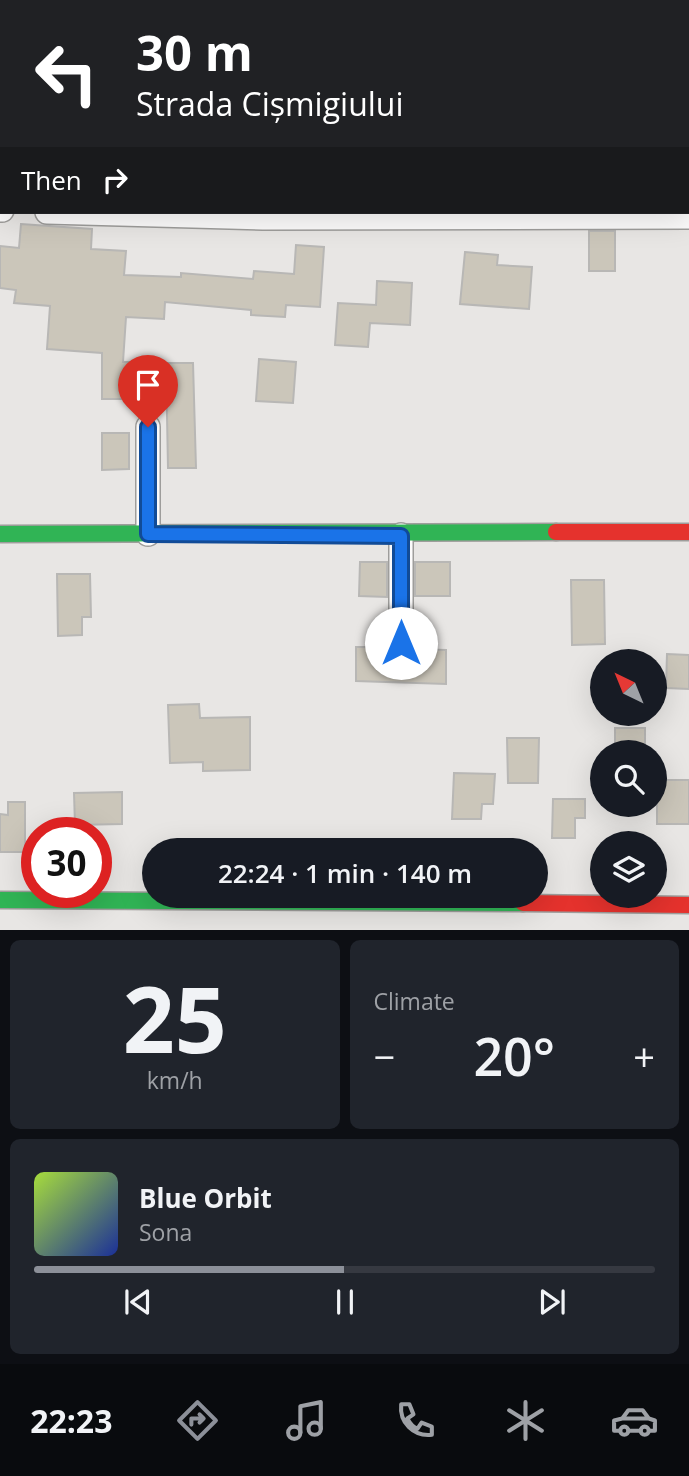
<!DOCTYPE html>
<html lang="en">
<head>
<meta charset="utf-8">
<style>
  body { margin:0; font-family:"Open Sans",sans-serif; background:#20242c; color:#f1f3f6; height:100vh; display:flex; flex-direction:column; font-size:26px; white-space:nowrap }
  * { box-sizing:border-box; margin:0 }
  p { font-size:23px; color:#9ea1a6 }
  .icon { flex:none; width:38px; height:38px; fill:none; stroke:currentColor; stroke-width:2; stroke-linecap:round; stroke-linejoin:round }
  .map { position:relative; height:930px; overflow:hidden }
  .panel { display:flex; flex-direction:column; gap:10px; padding:10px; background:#0d0f14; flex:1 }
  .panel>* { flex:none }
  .guide { position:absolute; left:0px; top:0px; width:690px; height:214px; box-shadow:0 7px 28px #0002; background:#202124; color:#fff; overflow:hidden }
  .needle { width:46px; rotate:317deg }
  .controls { position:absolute; left:590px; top:649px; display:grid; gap:14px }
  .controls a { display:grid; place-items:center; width:77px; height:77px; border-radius:50%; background:#171b24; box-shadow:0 7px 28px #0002; font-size:35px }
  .speed { position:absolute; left:21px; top:817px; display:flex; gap:14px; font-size:35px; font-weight:700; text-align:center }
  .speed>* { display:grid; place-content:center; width:91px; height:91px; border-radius:50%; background:#171b24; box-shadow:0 7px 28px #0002; line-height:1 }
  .speed .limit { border:10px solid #d22; background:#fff; color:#111 }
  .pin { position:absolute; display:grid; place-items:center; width:60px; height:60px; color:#fff; margin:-72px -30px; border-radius:50% 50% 50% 0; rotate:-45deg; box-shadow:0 0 7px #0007 }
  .pin .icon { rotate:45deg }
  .me { position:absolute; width:77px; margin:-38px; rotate:0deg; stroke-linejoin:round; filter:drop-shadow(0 0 5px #0008) }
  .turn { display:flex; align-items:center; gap:24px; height:147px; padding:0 21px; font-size:32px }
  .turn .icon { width:91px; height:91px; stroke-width:2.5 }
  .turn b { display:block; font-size:49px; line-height:60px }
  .then { display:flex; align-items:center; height:66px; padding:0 21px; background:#0003; gap:14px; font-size:26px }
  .big { font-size:52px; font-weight:600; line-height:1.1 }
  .panel .card { flex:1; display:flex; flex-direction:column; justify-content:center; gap:10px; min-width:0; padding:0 24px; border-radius:10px; background:#20242c }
  .panel .dial { align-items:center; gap:0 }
  .dial b { font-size:91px; line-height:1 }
  .song { display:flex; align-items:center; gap:21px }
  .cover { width:84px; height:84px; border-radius:10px; background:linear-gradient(135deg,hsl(80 70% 55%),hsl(230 70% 35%)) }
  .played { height:7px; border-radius:4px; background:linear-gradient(90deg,#8c9099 50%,#363941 50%) }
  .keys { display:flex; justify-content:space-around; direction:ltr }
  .heat { display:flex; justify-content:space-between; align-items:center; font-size:38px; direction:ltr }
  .panel .tiles { flex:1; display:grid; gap:10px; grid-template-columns:1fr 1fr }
  .card:last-child { grid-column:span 2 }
  .trip { position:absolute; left:142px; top:838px; width:406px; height:70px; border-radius:35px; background:#171b24; box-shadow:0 7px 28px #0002; font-weight:600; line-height:70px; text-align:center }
  .menu { display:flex; height:112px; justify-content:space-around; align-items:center; background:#090b0e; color:#9ea1a6 }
  .menu .icon { width:49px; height:49px }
  .menu .selected { color:#8c9099 }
  .menu b { font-size:32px; color:#f1f3f6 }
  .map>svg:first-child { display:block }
  .building { fill:#cbc6ba; stroke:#b8b7b5; stroke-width:2 }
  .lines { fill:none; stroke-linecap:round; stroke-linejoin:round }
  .street-casing { stroke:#9e9d9b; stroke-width:26 }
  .fast-casing { stroke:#9e9d9b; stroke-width:19 }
  .jam-casing { stroke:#9e9d9b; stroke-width:19 }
  .street { stroke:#fcfbfb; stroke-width:23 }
  .fast { stroke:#30b455; stroke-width:16 }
  .jam { stroke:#e5322d; stroke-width:16 }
  .route-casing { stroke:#114b97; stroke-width:18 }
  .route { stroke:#1a73e8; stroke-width:12 }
</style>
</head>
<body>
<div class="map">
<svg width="689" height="930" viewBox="0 0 689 930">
  <rect width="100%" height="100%" fill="#e8e6e4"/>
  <g class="building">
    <polygon points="21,224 92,229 91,249 126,251 124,275 181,277 181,273 253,279 254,271 294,274 296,245 324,247 320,307 286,305 285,317 251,315 251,310 165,302 164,319 126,317 123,362 129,362 129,399 102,399 102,353 47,349 50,306 14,303 16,290 0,288 0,246 19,248"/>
    <rect x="589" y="231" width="26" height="40"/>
    <polygon points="465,252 498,255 497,265 532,267 529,309 460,304"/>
    <polygon points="377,281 412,283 410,325 370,323 368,347 335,345 338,303 376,305"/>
    <polygon points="259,359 296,362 293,403 256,401"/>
    <polygon points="166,363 193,363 196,468 168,468"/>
    <polygon points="102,433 129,433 129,469 102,470"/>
    <polygon points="360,562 387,562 387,597 359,596"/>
    <rect x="415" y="562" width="35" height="34"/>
    <polygon points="57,574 90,574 91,617 82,617 82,635 58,636"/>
    <polygon points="571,580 604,580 605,644 572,645"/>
    <polygon points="356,647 386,647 400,657 413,649 446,650 446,684 356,681"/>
    <polygon points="667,654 689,655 689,689 666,688"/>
    <polygon points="199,704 200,718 250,717 250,770 203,771 203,762 170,763 168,705"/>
    <rect x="615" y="728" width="30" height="24"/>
    <polygon points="507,738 539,738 538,783 508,783"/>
    <polygon points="454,773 495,774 493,804 482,804 481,819 452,819"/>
    <rect x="657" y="780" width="32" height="44"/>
    <polygon points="122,792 122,824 75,825 74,793"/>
    <polygon points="553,799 585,799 585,818 575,818 575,838 552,838"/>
    <polygon points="8,802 25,802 25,852 0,852 0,814 8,815"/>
  </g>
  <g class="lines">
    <defs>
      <g id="street">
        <polyline points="62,2 64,0"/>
        <polyline points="0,61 2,59"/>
        <polyline points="0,210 2,210"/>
        <polyline points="47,212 263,218 689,217"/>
        <polyline points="148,534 148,427"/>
        <polyline points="401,643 401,535"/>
      </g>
      <g id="fast">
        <polyline points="0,534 556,532"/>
        <polyline points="0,900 523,903"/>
      </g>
      <g id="jam">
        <polyline points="556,532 689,532"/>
        <polyline points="523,903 689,905"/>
      </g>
    </defs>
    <use href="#street" class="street-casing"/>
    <use href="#fast" class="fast-casing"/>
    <use href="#jam" class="jam-casing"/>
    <use href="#street" class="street"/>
    <use href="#fast" class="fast"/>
    <use href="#jam" class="jam"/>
  </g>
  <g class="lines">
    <defs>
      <polyline id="route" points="148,427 148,534 401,536 401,643"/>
    </defs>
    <use href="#route" class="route-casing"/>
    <use href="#route" class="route"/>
  </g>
</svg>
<div class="controls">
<a><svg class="needle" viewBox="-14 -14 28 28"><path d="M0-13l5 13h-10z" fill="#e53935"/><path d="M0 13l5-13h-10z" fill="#9ea1a6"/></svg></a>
<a><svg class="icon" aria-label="search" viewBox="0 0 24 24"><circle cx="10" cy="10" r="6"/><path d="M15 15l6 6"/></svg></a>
<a><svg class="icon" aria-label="layers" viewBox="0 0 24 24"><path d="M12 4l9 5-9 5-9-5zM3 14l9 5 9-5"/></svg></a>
</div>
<div class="speed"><div class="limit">30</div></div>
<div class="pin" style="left:148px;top:427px;background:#d93025"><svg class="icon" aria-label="arrive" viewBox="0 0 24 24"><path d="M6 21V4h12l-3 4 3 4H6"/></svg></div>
<svg class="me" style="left:401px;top:643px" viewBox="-20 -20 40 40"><circle r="19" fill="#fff"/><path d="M0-13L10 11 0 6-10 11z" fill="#1a73e8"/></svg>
<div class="trip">22:24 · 1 min · 140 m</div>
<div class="guide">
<div class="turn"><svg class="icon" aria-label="left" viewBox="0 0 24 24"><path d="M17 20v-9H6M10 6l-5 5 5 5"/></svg><div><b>30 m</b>Strada Cișmigiului</div></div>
<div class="then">Then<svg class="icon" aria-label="right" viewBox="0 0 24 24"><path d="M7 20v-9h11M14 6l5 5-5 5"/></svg></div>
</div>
</div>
<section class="panel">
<div class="tiles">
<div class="card dial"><b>25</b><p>km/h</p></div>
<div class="card"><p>Climate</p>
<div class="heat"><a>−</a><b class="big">20°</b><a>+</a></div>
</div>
<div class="card">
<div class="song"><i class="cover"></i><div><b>Blue Orbit</b><p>Sona</p></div></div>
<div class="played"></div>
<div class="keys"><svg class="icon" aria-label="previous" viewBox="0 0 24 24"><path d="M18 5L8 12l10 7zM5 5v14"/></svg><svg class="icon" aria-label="pause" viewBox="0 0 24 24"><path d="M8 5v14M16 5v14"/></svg><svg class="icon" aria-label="next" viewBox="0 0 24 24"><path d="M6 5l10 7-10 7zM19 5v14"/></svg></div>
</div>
</div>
</section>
<nav class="menu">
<b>22:23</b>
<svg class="icon selected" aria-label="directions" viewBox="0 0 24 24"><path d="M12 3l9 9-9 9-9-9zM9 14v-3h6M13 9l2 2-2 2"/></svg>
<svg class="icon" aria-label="music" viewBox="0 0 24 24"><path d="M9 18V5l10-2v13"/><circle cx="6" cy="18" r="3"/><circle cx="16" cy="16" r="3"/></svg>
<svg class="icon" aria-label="phone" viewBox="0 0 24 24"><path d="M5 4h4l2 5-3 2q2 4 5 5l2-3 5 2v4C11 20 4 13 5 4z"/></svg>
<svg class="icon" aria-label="climate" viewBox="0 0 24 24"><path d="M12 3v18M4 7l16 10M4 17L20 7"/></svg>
<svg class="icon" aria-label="car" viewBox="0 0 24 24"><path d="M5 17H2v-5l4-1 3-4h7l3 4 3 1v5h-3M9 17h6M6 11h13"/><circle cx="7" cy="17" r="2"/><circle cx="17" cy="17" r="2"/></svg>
</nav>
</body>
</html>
